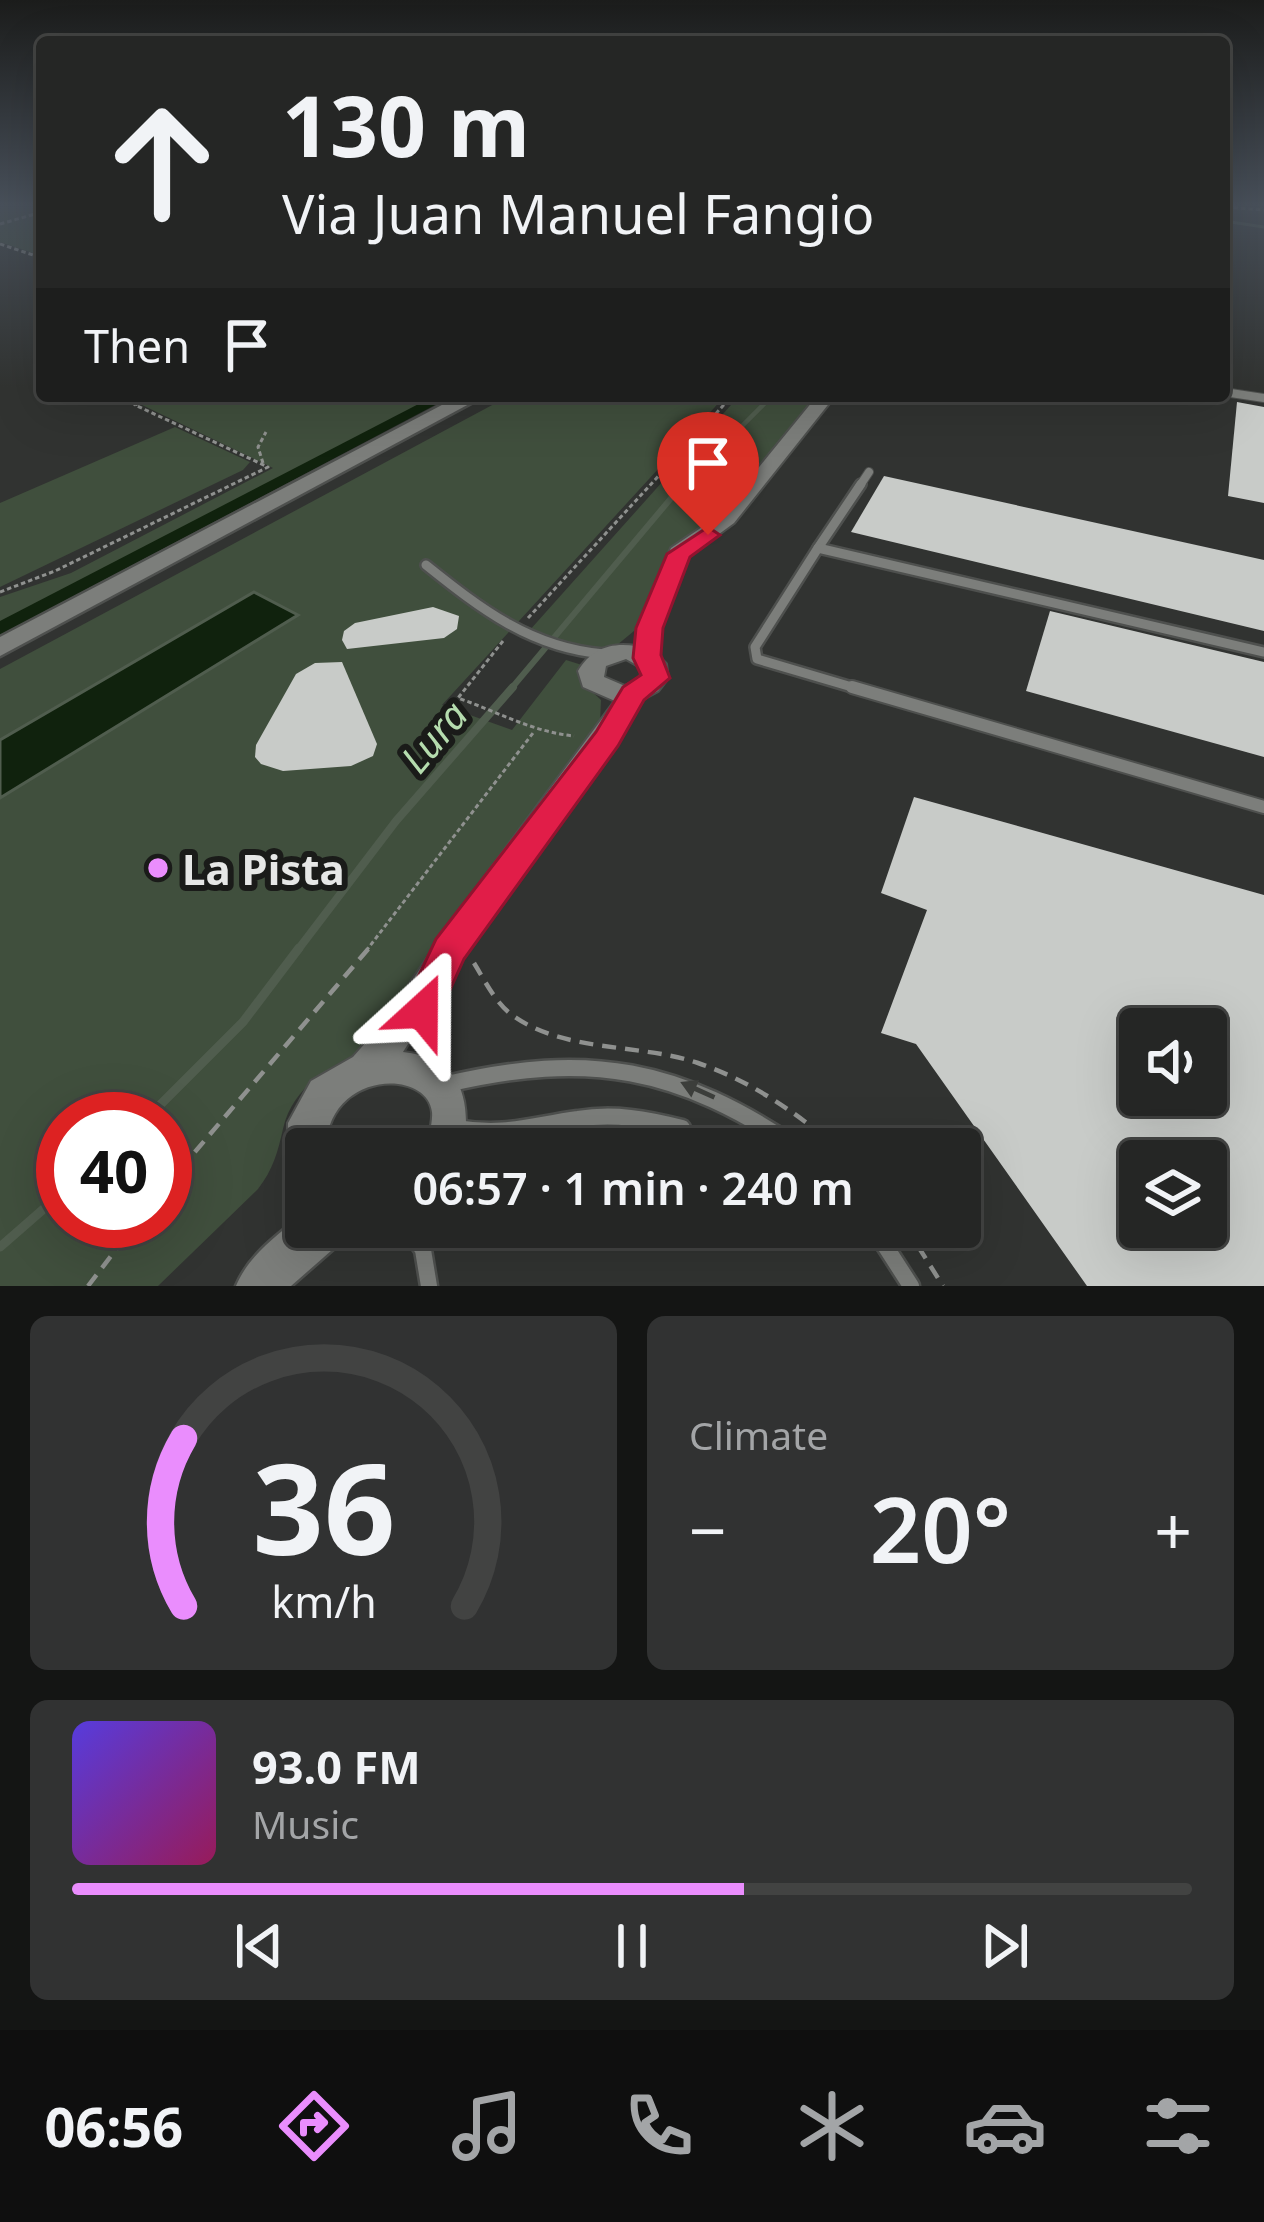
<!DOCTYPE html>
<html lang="en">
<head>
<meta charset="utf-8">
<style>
  body { margin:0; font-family:"Noto Sans",sans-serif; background:#313232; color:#f1f3f6; height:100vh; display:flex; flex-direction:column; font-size:45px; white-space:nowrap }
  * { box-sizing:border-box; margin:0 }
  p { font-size:39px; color:#a3a5a7 }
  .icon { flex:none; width:66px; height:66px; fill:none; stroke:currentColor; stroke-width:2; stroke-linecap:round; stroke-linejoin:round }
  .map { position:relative; height:1286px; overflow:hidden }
  .sheet { display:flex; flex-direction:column; gap:30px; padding:30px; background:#141514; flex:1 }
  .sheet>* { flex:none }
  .guide { position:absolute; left:36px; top:36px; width:1194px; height:366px; border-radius:12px; box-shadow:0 12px 48px #0002,0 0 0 3px #424342; background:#252625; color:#f1f3f6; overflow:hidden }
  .fabs { position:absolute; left:1119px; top:1008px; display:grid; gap:24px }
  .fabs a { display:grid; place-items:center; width:108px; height:108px; border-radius:12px; background:#252625; box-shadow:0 12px 48px #0002,0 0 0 3px #424342; font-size:60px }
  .speed { position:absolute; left:36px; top:1092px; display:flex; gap:24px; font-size:60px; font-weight:700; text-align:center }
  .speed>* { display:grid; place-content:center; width:156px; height:156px; border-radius:50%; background:#252625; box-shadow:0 12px 48px #0002,0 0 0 3px #424342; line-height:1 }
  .speed .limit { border:18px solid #d22; background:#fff; color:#111 }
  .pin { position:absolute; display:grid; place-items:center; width:102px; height:102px; color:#fff; margin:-123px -51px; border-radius:50% 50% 50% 0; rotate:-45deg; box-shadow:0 0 12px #0007 }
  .pin .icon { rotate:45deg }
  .me { position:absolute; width:132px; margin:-66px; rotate:24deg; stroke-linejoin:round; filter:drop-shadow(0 0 9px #0008) }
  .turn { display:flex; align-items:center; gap:42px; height:252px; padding:0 48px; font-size:54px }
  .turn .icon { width:156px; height:156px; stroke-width:2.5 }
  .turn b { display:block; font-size:84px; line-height:102px }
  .then { display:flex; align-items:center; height:114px; padding:0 48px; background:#0003; gap:24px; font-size:45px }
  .big { font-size:90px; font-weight:600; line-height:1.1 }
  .sheet .tile { flex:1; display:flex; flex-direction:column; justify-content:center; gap:18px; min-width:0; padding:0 42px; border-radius:18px; background:#313232 }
  .sheet .dial { align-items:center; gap:0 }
  .dial svg { height:312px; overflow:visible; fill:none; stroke:#424342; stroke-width:7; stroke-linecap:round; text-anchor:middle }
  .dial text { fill:#f1f3f6; stroke:none }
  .song { display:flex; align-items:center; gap:36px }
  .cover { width:144px; height:144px; border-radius:18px; background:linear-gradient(135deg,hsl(250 70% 55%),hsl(330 70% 35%)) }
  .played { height:12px; border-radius:6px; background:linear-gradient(90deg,#ea8dfd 60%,#424342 60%) }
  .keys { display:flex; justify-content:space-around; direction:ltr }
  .heat { display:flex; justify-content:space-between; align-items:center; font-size:66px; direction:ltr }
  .sheet .tiles { flex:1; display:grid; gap:30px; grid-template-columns:1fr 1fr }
  .tile:last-child { grid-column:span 2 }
  .trip { position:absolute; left:285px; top:1128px; width:696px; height:120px; border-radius:12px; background:#252625; box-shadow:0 12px 48px #0002,0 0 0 3px #424342; font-weight:600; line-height:120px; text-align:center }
  .tab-bar { display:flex; height:192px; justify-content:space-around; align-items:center; background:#0f0f0f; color:#a3a5a7 }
  .tab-bar .icon { width:84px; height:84px }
  .tab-bar .selected { color:#ea8dfd }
  .tab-bar b { font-size:54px; color:#f1f3f6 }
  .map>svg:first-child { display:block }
  .green { fill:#404f3d; fill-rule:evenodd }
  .water { fill:#10220d; stroke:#505d4e; stroke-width:3 }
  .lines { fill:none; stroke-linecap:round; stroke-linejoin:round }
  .stream-far4 { stroke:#505d4e; stroke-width:3 }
  .stream-far3 { stroke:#505d4e; stroke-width:4.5 }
  .stream-far2 { stroke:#505d4e; stroke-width:6 }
  .stream-far1 { stroke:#505d4e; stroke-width:8 }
  .stream { stroke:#505d4e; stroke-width:9 }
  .canal { fill:#10220d; fill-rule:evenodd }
  .building { fill:#c8cbc8; fill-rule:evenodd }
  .service-far3-casing { stroke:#4e504e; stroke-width:10 }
  .service-far2-casing { stroke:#4e504e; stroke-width:14 }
  .service-far1-casing { stroke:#4e504e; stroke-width:16 }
  .service-casing { stroke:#4e504e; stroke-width:21 }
  .tertiary-casing { stroke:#4e504e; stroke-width:4 }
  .secondary-casing { stroke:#4e504e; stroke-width:5 }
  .path-far1 { stroke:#8f918f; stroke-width:3; stroke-dasharray:4.5 3; stroke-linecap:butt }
  .path { stroke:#8f918f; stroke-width:4.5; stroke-dasharray:14 9; stroke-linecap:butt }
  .service-far3 { stroke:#7c7e7b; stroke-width:8 }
  .service-far2 { stroke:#7c7e7b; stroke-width:9 }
  .service-far1 { stroke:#7c7e7b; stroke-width:12 }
  .service { stroke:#7c7e7b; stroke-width:16 }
  .tertiary { fill:#7c7e7b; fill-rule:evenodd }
  .secondary { fill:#7c7e7b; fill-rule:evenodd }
  .oneway { fill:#3c3e3b }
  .route { fill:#e11d48; stroke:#92132f; stroke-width:3 }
  .poi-dot { fill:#ea8dfd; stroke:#1a1b19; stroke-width:4.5 }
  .labels { text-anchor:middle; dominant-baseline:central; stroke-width:12; stroke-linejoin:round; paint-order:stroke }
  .water-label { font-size:39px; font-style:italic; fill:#b5dcae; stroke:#1a1b19 }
  .near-poi-label { font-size:42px; font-weight:bold; fill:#e6e7e6; stroke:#1a1b19; text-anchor:start }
</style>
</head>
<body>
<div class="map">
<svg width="1264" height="1286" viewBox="0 0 1264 1286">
  <rect width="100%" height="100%" fill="#313331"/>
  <g class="green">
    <polygon points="0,207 42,207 42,256 0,242"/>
    <polygon points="159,396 438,396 0,622 0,597 71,573 273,468 140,404"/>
    <path d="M 509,396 L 725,396 L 442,705 L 512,730 L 566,660 L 582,665 L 582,682 L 601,700 L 600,724 L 369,1048 C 332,1065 293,1085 283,1129 C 278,1151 273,1170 258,1189 L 158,1286 L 0,1286 L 0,669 ZM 63,1119 L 165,1119 L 165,1221 L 63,1221 Z"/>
    <polygon points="739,396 819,396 721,517 683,542 640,626 611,650 592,653 529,631"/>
    <polygon points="175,427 250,462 243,470 0,587 0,503"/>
  </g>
  <polygon class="water" points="254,592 298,615 0,798 0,740"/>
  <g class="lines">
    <polyline class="stream-far4" points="1224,221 1264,227"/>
    <polyline class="stream-far3" points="681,487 772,396"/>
    <polyline class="stream-far2" points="510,690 683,484"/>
    <polyline class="stream-far1" points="297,951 396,821 513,687"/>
    <g class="stream">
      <polyline points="146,1119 243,1022 299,948"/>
      <polyline points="0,1247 63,1192"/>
    </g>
    <polygon class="canal" points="434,396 452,396 0,635 0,621"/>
  </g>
  <g class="building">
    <polygon points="1237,402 1264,407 1264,503 1228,496"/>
    <polygon points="884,476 1264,560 1264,631 851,532"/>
    <polygon points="433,607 459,616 457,629 444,638 347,649 342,640 344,631 355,623"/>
    <polygon points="1050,611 1264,662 1264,757 1026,691"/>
    <polygon points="342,662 377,744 373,756 351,766 283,771 261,764 255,757 256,745 296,674 315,663"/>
    <path d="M 914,797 L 1264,895 L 1264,1286 L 1087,1286 L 916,1044 L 881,1033 L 927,910 L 881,893 ZM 1140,1029 L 1206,1029 L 1206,1095 L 1140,1095 ZM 1140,1161 L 1206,1161 L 1206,1227 L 1140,1227 Z"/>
  </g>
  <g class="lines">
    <defs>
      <g id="service-far3">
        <polyline points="1224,392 1264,398"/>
        <polyline points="859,487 869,472"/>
      </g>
      <g id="service-far2">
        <polyline points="818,548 861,484"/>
        <path d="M 426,565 C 481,609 531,648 604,654"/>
        <polyline points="862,690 757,659 755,647 818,548 1264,652"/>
      </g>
      <polyline id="service-far1" points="852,687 1264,807"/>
      <g id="service">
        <path d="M 447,1084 C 589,1051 678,1067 799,1149"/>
        <path d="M 455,1128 C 506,1136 528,1126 578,1119 C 614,1113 647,1119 682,1128"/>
        <polyline points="408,1227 423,1250 429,1286"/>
        <polyline points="873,1227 911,1286"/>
      </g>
      <path id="tertiary" d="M 817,396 L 835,396 L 734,523 L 689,556 L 661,628 L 659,657 L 666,664 L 668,678 L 658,691 L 643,699 L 478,934 L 403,1052 C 462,1058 471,1099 464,1149 L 426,1149 C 428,1138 433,1123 432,1112 C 427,1068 327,1071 326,1149 L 306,1149 L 306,1183 L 292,1178 L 287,1164 L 288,1123 L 311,1081 L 353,1057 L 383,1023 L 456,916 L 615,701 L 583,687 L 578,671 C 591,649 610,642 636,646 L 637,628 L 671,548 L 720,515 ZM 626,659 L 642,668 L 640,679 L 625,686 L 604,677 L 606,666 Z"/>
      <g id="secondary">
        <polygon points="459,396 484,396 0,656 0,637"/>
        <path d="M 306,1212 L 306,1227 L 347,1227 L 340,1243 L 291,1286 L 236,1286 C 250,1253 279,1234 306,1212 Z"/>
      </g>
    </defs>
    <use href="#service-far3" class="service-far3-casing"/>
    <use href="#service-far2" class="service-far2-casing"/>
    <use href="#service-far1" class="service-far1-casing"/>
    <use href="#service" class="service-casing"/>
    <use href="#tertiary" class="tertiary-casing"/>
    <use href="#secondary" class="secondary-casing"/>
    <g class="path-far1">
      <polyline points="1226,207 1264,210"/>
      <polyline points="0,224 42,212"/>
      <polyline points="0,244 42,258"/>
      <polyline points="263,463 258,447 266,432"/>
      <polyline points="0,592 55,571 268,467 135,405 155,396"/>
      <polyline points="528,618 732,396"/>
      <path d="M 503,641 L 458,698 C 498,712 533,732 574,736"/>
      <polyline points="366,951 533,733"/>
    </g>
    <g class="path">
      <path d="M 474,963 C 485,981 495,1002 512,1015 C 564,1053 639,1043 698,1063 C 751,1081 797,1113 839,1149"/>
      <polyline points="165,1187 369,948"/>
      <polyline points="906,1227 943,1286"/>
      <polyline points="88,1286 138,1221"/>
    </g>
    <use href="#service-far3" class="service-far3"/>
    <use href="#service-far2" class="service-far2"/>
    <use href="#service-far1" class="service-far1"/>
    <use href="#service" class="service"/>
    <use href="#tertiary" class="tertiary"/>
    <use href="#secondary" class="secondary"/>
  </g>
  <defs><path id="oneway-solid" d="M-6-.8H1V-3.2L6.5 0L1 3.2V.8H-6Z" transform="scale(3)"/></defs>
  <use class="oneway" href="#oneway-solid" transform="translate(698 1090) rotate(-156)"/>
  <linearGradient id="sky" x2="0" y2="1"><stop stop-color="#1b1c1b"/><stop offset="0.53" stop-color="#48505a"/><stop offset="1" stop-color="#48505a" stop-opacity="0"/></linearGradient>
  <rect width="1264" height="387" fill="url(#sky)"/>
  <polygon class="route" points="708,527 720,535 690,557 663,628 661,655 670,678 644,700 618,746 464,959 435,1023 422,1028 408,1023 402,1011 436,939 596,732 623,687 641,675 633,658 636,628 667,554"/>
  <circle class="poi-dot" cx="158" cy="868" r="12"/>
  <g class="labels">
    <g class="water-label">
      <text transform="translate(433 736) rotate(-50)">Lura</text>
    </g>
    <g class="near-poi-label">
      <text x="182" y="868">La Pista</text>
    </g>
  </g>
</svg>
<div class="fabs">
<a><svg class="icon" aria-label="sound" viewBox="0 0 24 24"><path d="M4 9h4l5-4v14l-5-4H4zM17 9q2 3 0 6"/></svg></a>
<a><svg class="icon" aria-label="layers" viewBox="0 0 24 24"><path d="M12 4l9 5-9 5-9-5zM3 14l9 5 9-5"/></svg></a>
</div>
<div class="speed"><div class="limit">40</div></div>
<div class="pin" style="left:708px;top:535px;background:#d93025"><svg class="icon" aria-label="arrive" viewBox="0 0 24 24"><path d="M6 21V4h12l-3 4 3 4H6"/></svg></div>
<svg class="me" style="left:422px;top:1011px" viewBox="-20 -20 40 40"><path d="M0-17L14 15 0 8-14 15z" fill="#e11d48" stroke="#fff" stroke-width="4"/></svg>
<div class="trip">06:57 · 1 min · 240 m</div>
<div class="guide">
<div class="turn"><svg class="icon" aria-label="ahead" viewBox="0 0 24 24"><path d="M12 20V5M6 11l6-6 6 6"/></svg><div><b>130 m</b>Via Juan Manuel Fangio</div></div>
<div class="then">Then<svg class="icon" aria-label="arrive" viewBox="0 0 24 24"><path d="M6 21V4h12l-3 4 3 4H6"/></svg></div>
</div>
</div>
<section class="sheet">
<div class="tiles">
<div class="tile dial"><svg viewBox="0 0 100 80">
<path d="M14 69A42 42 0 1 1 86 69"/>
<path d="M14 69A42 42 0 0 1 14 26" stroke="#ea8dfd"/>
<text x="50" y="56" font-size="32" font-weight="700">36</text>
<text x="50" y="72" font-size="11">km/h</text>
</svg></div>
<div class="tile"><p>Climate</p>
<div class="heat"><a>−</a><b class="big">20°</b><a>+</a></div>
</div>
<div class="tile">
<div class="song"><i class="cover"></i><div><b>93.0 FM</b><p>Music</p></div></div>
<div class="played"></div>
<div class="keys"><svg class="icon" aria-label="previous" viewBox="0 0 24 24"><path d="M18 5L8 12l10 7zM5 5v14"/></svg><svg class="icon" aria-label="pause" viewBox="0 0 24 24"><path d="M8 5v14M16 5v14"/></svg><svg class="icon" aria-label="next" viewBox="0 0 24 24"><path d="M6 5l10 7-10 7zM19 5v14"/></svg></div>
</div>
</div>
</section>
<nav class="tab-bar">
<b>06:56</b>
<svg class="icon selected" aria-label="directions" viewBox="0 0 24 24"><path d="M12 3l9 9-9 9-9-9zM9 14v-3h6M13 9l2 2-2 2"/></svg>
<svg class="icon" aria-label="music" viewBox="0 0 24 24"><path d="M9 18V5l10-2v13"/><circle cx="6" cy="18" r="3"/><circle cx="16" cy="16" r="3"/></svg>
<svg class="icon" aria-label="phone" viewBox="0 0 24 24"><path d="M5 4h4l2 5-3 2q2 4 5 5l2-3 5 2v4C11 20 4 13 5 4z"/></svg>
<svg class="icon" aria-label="climate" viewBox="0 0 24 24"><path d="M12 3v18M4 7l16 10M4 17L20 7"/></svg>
<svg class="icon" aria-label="car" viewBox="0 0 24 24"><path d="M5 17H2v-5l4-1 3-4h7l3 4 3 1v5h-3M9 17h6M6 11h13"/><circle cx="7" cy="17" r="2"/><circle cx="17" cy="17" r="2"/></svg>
<svg class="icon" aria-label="filters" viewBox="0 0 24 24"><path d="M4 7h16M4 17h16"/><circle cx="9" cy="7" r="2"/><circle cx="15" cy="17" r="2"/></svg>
</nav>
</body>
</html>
